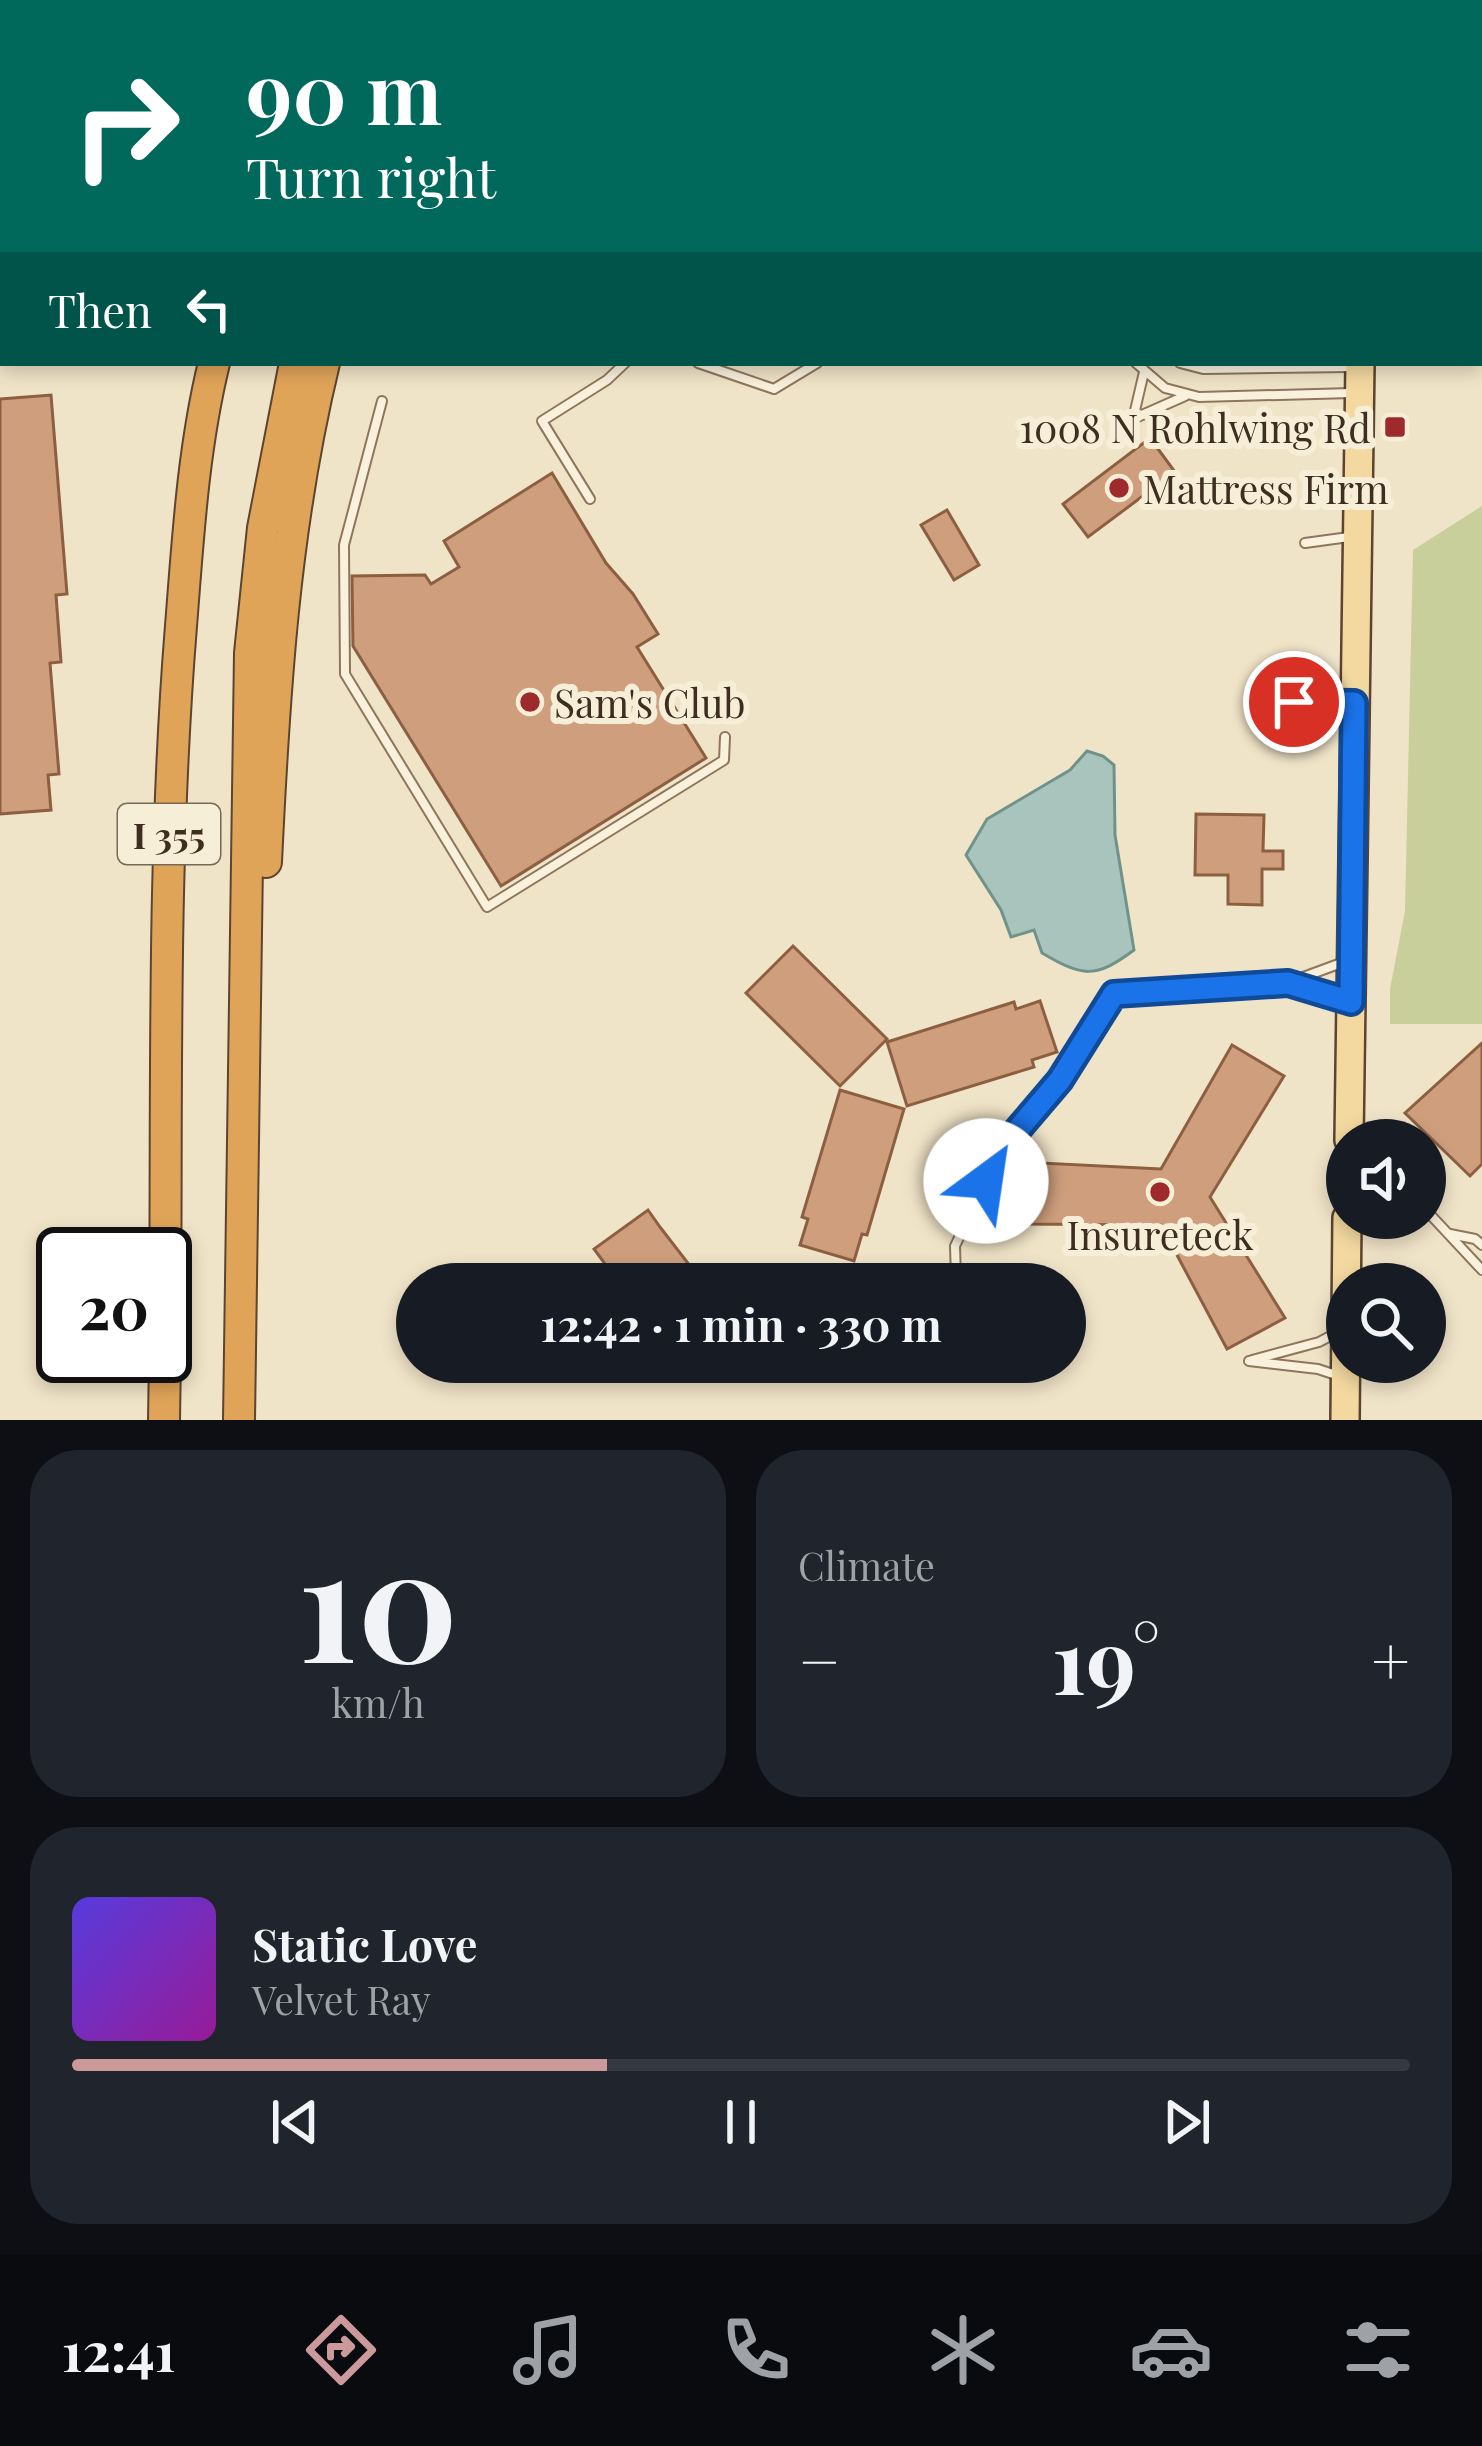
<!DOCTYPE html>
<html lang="en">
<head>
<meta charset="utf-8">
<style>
  body { margin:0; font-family:"Playfair Display",serif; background:#20242c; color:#f1f3f6; height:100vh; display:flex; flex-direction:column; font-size:45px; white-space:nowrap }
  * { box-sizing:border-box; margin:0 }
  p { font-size:39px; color:#9ea1a6 }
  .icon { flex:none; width:66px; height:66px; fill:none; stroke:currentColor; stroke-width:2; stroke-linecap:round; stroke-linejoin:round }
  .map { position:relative; height:1420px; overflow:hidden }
  .details { display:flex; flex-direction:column; gap:30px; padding:30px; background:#0d0f14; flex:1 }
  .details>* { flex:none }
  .top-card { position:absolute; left:0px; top:0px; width:1482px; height:366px; box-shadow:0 6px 18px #0003; background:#00695c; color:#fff; overflow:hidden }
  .buttons { position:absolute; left:1326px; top:1119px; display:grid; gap:24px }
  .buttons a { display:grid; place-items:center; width:120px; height:120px; border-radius:50%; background:#171b24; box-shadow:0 6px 18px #0003; font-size:60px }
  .speed { position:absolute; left:36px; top:1227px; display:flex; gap:24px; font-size:60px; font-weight:700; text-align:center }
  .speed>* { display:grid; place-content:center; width:156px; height:156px; border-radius:50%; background:#171b24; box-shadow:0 6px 18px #0003; line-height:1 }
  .speed .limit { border:6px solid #111; border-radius:18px; background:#fff; color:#111 }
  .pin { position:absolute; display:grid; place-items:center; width:102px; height:102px; color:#fff; margin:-51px; border:6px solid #fff; border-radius:50%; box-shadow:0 3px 12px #0007 }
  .me { position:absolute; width:132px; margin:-66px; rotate:31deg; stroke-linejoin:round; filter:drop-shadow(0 0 9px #0008) }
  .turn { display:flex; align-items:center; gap:42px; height:252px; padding:0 48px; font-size:54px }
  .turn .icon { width:156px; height:156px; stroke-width:2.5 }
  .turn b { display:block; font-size:84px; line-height:102px }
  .then { display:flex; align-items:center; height:114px; padding:0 48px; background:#0003; gap:24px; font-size:45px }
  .big { font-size:90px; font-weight:700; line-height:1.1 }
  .details .tile { flex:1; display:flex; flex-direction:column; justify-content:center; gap:18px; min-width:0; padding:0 42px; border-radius:48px; background:#20242c }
  .details .dial { align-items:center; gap:0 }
  .dial b { font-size:156px; line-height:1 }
  .song { display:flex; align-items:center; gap:36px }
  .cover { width:144px; height:144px; border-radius:18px; background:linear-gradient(135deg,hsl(250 70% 55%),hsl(300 70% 35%)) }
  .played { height:12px; border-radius:6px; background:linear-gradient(90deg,#cc999b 40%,#363941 40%) }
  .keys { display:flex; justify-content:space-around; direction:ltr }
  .heat { display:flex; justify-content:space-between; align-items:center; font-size:66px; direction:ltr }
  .details .tiles { flex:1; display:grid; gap:30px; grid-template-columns:1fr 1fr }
  .tile:last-child { grid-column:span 2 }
  .trip { position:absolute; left:396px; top:1263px; width:690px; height:120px; border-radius:60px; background:#171b24; box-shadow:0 6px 18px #0003; font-weight:700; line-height:120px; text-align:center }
  .dock { display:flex; height:192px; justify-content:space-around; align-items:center; background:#090b0e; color:#9ea1a6 }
  .dock .icon { width:84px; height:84px }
  .dock .on { color:#cc999b }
  .dock b { font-size:54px; color:#f1f3f6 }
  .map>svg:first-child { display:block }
  .green { fill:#c9cf9b }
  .water { fill:#a9c4bc; stroke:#6f938a; stroke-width:3 }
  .building { fill:#cf9f7d; stroke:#8d5f41; stroke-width:3 }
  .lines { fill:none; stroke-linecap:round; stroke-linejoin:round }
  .lane-casing { stroke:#8d765c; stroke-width:12 }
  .primary-casing { stroke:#5b4430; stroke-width:32 }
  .highway-casing { stroke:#5b4430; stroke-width:34 }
  .lane { stroke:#faf1dc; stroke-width:8 }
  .primary { stroke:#f3d9a0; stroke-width:27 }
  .highway { stroke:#e0a458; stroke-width:30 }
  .route-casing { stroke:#114b97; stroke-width:30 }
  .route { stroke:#1a73e8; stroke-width:21 }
  .poi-dot { fill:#9e2a2b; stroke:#f7eed8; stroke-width:4.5 }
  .labels { text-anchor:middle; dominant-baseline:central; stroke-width:12; stroke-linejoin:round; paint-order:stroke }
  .shield { fill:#f7eed8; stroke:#756857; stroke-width:3 }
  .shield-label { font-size:36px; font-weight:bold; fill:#3d2e20 }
  .poi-label { font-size:39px; fill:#3d2e20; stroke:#f7eed8; text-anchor:start }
</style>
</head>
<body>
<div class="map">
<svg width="1482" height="1420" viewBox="0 0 1482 1420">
  <rect width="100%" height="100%" fill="#f0e4c8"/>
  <polygon class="green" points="1482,506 1482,1024 1390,1024 1390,989 1405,911 1413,550"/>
  <path class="water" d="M 1087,751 L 1103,756 L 1114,765 L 1115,835 L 1134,950 C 1095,979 1083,977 1042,953 L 1034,930 L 1011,937 L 1001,910 L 966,855 L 987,819 L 1070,770 Z"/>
  <g class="building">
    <polygon points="51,395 67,594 56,595 61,662 50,663 59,774 48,775 51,810 0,814 0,399"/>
    <polygon points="1150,438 1175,472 1088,537 1063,504"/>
    <polygon points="552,473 606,563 633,594 658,634 637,647 706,758 501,886 353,646 352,576 425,575 431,584 459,567 444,541"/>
    <polygon points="947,510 979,565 954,580 921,525"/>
    <polygon points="1196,814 1264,815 1263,851 1283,851 1283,869 1262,869 1262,905 1228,904 1228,875 1195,875"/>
    <polygon points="793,946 887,1039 840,1086 746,993"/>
    <polygon points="1040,1001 1057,1052 1032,1060 1034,1067 907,1106 887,1042 1014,1002 1016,1009"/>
    <polygon points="1482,1043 1482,1164 1470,1176 1405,1113"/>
    <polygon points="1232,1045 1284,1076 1210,1197 1285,1318 1227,1349 1161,1225 1020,1224 1021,1162 1161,1169"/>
    <polygon points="840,1090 904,1109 867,1235 862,1234 854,1261 800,1245 808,1219 802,1217"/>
    <polygon points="648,1210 660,1227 704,1284 620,1284 594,1249"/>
  </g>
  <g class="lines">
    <defs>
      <g id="lane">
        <polyline points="892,3 896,0"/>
        <polyline points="1241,3 1241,0"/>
        <polyline points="698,363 774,389 817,363"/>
        <polyline points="1136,363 1165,388 1199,397 1352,393"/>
        <polyline points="1180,363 1203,369 1351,367"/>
        <polyline points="1144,372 1133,419 1185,396"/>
        <polyline points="382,401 344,545 345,674 487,907 724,760 725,737"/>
        <polyline points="590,499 542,421 607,380 625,363"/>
        <polyline points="1305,543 1349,537"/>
        <polyline points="1294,702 1346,702"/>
        <polyline points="1344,962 1287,983 1347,1001"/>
        <polyline points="1425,1209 1482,1270"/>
        <polyline points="1450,1234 1475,1239 1482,1245"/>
        <polyline points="956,1277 955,1246 1002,1148 1060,1080 1114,994 1287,983"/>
        <polyline points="1252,1360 1319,1342 1340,1331"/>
        <polyline points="1249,1361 1318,1369 1345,1378 1373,1365 1407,1362"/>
      </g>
      <g id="primary">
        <polyline points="1345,3 1345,0"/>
        <polyline points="1385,3 1385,0"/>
        <polyline points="1349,1140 1360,363"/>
        <polyline points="1345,1420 1347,1218"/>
      </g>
      <g id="highway">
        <polyline points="298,3 299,0"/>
        <polyline points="323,3 324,0"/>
        <polyline points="405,3 406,0"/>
        <polyline points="513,3 517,0"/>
        <path d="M 266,862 C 274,693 284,528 324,363"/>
        <path d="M 165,1329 C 167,1094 162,859 181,626 C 188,538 193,449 214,363"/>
        <polyline points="164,1420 165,1356"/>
        <polyline points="239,1420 250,653 263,528 295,363"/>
      </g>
    </defs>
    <use href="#lane" class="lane-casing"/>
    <use href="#primary" class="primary-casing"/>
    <use href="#highway" class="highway-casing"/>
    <use href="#lane" class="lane"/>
    <use href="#primary" class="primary"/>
    <use href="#highway" class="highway"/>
  </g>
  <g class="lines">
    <defs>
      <polyline id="route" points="986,1181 1002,1148 1060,1080 1114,994 1288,983 1351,1002 1354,703 1294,702"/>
    </defs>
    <use href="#route" class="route-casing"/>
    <use href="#route" class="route"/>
  </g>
  <g class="poi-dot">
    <rect x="1383" y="415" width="24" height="24" rx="6"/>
    <circle cx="1119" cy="488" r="12"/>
    <circle cx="530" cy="702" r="12"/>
    <circle cx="1160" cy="1192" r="12"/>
  </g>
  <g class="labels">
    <rect class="shield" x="118" y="804" width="102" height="60" rx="9"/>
    <g class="shield-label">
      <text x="169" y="834">I 355</text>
    </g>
    <g class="poi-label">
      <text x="1371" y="427" text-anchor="end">1008 N Rohlwing Rd</text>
      <text x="1143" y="488">Mattress Firm</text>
      <text x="554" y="702">Sam's Club</text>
      <text x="1160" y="1234" text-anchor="middle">Insureteck</text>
    </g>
  </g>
</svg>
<div class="buttons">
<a><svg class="icon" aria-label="sound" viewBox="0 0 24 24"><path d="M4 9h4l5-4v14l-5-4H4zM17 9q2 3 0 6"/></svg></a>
<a><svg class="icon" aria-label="search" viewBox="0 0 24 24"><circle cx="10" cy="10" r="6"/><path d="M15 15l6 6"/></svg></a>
</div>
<div class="speed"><div class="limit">20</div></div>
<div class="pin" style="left:1294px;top:702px;background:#d93025"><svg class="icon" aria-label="arrive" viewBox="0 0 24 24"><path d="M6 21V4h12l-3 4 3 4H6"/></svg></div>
<svg class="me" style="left:986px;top:1181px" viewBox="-20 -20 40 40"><circle r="19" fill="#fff"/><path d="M0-13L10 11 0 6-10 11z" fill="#1a73e8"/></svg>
<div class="trip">12:42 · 1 min · 330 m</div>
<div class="top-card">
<div class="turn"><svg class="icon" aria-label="right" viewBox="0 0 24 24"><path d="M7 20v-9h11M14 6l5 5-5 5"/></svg><div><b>90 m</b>Turn right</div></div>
<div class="then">Then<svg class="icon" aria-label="left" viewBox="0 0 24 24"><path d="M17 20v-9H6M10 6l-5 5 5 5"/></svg></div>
</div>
</div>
<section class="details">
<div class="tiles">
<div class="tile dial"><b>10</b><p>km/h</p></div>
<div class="tile"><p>Climate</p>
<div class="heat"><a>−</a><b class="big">19°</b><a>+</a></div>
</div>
<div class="tile">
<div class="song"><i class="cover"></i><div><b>Static Love</b><p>Velvet Ray</p></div></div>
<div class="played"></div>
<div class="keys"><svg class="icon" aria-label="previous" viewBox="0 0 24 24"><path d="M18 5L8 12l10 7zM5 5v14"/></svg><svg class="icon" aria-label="pause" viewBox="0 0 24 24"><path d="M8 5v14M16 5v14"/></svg><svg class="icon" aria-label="next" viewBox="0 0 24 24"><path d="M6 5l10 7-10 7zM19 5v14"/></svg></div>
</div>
</div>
</section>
<nav class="dock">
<b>12:41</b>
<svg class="icon on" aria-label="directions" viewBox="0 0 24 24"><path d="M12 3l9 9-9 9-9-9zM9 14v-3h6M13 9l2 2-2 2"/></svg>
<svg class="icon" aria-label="music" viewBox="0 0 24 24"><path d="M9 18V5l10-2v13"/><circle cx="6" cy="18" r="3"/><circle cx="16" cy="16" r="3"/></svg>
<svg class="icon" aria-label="phone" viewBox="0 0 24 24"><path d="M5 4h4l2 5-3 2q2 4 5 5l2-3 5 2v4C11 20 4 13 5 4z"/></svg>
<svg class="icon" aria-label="climate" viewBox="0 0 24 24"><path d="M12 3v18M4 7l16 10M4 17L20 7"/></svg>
<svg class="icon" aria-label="car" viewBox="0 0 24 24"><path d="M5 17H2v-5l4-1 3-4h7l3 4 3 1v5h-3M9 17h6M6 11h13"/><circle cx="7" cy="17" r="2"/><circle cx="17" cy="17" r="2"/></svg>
<svg class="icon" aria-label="filters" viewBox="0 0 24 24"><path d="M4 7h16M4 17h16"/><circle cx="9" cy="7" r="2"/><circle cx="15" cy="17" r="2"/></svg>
</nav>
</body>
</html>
